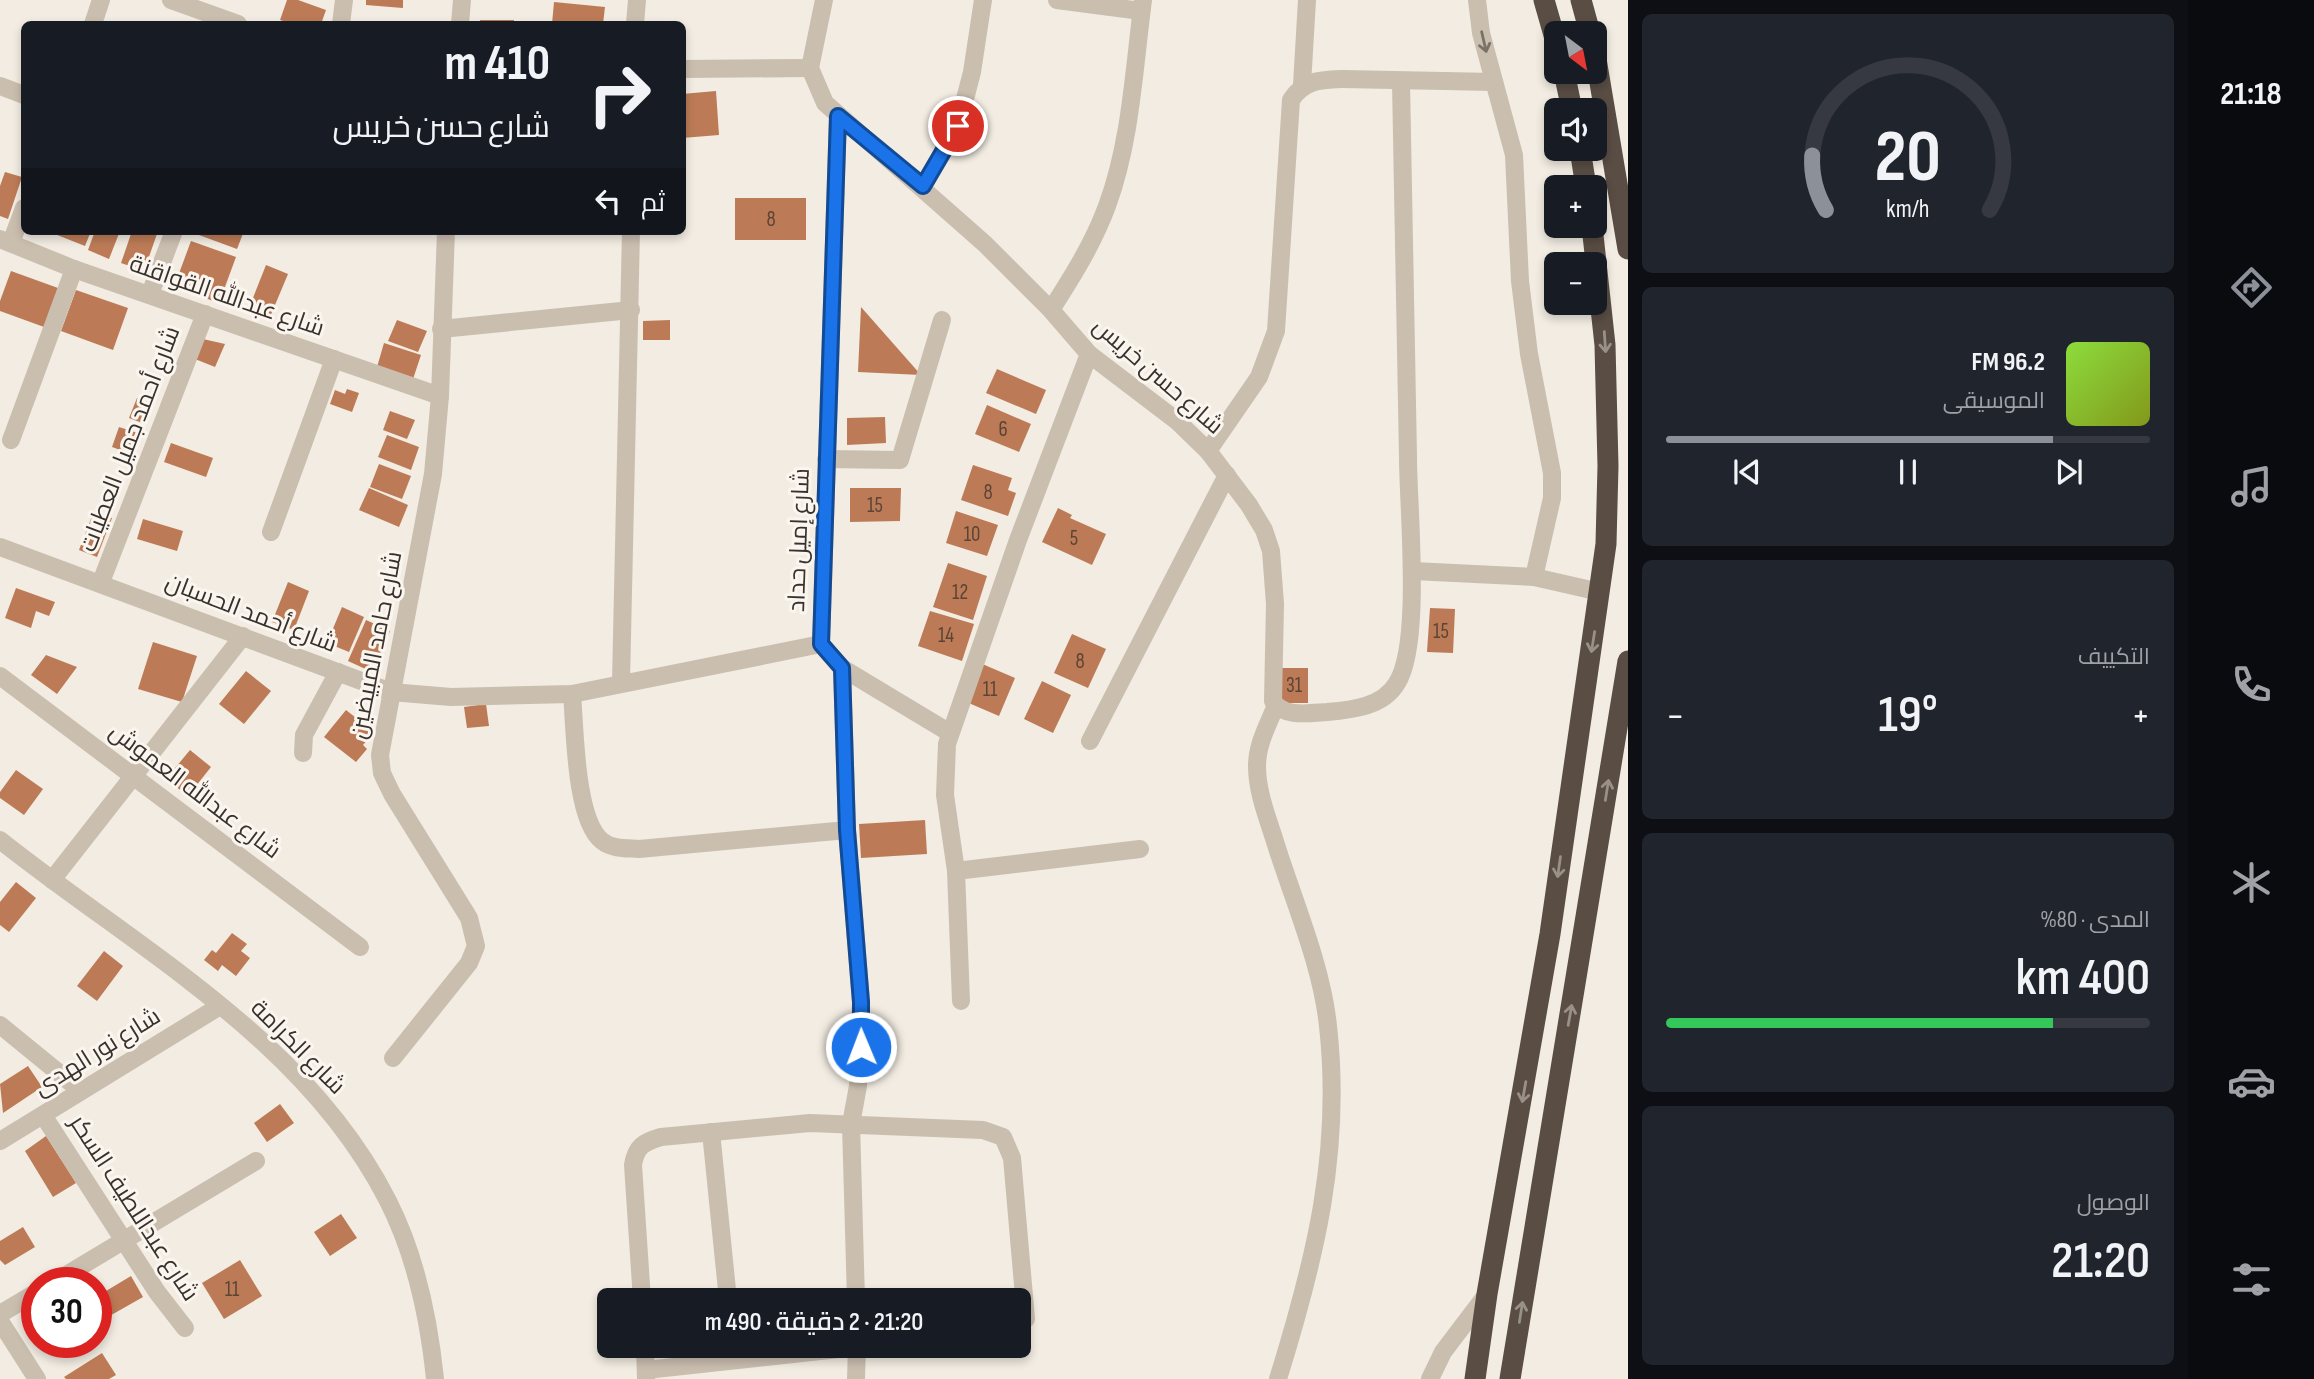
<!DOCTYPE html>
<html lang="ar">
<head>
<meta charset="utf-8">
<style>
  body { margin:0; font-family:"Sofia Sans Condensed",Cairo,sans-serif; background:#20242c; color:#f1f3f6; direction:rtl; height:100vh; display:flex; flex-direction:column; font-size:26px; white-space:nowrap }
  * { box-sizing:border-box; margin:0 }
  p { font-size:23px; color:#9ea1a6 }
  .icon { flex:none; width:38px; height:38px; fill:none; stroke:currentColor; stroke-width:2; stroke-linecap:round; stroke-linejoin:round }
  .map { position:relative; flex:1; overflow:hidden; direction:ltr }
  .panel { display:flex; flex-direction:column; gap:14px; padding:14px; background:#0d0f14; width:560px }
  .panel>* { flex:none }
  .banner { position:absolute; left:21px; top:21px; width:665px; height:214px; border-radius:10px; box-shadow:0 4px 10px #0003; direction:rtl; background:#171b24; color:#f1f3f6; overflow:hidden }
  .needle { width:46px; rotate:148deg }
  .controls { position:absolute; left:1544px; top:21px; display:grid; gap:14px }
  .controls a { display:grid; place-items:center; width:63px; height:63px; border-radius:10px; background:#171b24; box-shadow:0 4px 10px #0003; font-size:35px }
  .speed { position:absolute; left:21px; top:1267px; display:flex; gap:14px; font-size:35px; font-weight:700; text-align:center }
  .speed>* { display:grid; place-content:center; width:91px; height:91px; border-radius:50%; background:#171b24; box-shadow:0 4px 10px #0003; line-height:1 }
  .speed .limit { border:10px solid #d22; background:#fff; color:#111 }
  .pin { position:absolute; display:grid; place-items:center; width:60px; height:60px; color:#fff; margin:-30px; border:4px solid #fff; border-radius:50%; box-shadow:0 2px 7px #0007 }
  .me { position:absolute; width:77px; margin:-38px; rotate:359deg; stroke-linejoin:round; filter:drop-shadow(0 0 5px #0008) }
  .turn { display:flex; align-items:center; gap:24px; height:147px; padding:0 21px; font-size:32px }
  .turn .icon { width:91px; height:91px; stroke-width:2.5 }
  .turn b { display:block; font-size:49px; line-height:60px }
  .then { display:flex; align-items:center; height:66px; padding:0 21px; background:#0003; gap:14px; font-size:26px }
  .big { font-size:52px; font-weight:600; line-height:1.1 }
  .panel .card { flex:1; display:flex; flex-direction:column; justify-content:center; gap:10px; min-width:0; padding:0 24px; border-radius:10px; background:#20242c }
  .panel .dial { align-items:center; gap:0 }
  .dial svg { height:182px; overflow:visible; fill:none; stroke:#363941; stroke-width:7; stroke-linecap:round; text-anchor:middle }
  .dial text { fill:#f1f3f6; stroke:none }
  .song { display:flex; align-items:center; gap:21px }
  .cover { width:84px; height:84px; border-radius:10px; background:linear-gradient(135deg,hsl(90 70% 55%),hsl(70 70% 35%)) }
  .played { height:7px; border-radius:4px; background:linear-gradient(90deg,#8c9099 80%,#363941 80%) }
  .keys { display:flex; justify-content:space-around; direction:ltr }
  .heat { display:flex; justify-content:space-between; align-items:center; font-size:38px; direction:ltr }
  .charge { height:10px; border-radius:5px; background:linear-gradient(90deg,#34c759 80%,#363941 0) }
  .trip { position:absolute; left:597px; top:1288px; width:434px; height:70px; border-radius:10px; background:#171b24; box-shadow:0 4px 10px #0003; font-weight:600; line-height:70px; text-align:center; direction:rtl }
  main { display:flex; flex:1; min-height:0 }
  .tabs { display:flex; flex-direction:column; width:126px; justify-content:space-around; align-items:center; background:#090b0e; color:#9ea1a6 }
  .tabs .icon { width:49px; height:49px }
  .tabs .active { color:#8c9099 }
  .tabs b { font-size:32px; color:#f1f3f6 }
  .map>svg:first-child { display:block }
  .building { fill:#bc7b56 }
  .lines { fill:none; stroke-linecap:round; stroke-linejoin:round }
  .minor { stroke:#cabeaf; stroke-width:18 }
  .highway { stroke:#594d44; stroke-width:21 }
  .oneway { stroke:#7a7167 }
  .oneway2 { stroke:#999188 }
  .route-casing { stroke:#114b97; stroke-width:18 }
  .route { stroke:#1a73e8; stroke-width:12 }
  .labels { text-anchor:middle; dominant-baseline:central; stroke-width:6; stroke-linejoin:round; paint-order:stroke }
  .number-label { font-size:21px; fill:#5a4436 }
  .street-label { font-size:24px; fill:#39322c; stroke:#faf6ef }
</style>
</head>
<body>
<main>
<nav class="tabs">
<b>21:18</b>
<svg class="icon active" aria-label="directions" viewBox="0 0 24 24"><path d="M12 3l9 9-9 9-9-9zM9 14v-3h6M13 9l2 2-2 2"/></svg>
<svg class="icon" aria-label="music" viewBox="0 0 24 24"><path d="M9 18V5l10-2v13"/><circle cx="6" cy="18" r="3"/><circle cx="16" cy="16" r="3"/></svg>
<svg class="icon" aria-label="phone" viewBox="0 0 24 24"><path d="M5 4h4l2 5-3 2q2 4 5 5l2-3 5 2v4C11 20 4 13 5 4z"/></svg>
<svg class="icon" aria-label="climate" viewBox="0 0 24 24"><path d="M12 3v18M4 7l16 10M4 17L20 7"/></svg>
<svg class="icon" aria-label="car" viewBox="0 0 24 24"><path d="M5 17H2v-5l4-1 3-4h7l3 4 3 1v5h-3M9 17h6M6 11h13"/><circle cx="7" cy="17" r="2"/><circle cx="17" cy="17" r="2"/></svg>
<svg class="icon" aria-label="filters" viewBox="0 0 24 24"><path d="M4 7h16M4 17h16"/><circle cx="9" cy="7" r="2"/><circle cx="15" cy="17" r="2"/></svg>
</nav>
<section class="panel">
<div class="card dial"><svg viewBox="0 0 100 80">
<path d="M14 69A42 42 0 1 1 86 69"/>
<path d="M14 69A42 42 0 0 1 8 45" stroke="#8c9099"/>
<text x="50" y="56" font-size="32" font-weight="700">20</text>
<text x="50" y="72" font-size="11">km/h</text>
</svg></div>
<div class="card">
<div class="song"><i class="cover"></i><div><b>96.2 FM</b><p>الموسيقى</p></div></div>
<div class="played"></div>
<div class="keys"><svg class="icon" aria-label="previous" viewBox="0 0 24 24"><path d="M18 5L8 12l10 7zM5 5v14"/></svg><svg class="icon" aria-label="pause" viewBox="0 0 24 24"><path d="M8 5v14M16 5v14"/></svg><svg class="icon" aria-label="next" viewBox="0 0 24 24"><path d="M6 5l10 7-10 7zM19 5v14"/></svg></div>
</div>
<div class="card"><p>التكييف</p>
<div class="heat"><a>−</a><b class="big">19°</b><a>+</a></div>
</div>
<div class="card"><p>المدى · 80%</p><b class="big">400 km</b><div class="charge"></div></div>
<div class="card"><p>الوصول</p><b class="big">21:20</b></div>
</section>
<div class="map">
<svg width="1628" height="1379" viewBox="0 0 1628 1379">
  <rect width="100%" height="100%" fill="#f2ece2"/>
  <g class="building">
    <polygon points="287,0 298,0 326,10 321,24 293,24 280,20"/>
    <polygon points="366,0 403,0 403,8 366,5"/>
    <polygon points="554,2 605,7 603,24 552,24"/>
    <rect x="480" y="20" width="34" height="4"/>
    <polygon points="716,91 719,135 682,138 682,94"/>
    <polygon points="5,172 22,177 8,219 0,216 0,186"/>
    <rect x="735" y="198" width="71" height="42"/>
    <polygon points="47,231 91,231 85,246"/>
    <polygon points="95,231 120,231 109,259 88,250"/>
    <polygon points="132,231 158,231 144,271 121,263"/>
    <polygon points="188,231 244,231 237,249"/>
    <polygon points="191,241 236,257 219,303 174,287"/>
    <polygon points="266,265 288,274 270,317 249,308"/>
    <polygon points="11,271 58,288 44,327 0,311 0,301"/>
    <polygon points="76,290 128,308 113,350 61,331"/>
    <polygon points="861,307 921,375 858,372"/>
    <polygon points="397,320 427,331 418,352 388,341"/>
    <polygon points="670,320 670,340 643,340 643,321"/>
    <polygon points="203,339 225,344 215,367 195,359"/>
    <polygon points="384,343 421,355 413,379 377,367"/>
    <polygon points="997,369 1046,390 1036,414 986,393"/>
    <polygon points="347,389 359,393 352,412 330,404 335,390 345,394"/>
    <polygon points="137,398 152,404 145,424 129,418"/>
    <polygon points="987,405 1031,424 1019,452 975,434"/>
    <polygon points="390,411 415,420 407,439 383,430"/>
    <polygon points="885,417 886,443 847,445 847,418"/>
    <polygon points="119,427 141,434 134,455 112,447"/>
    <polygon points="387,435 419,447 411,470 378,457"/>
    <polygon points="171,443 213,458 206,477 164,462"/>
    <polygon points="379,464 411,476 402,499 370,487"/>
    <polygon points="973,465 1012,478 1008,490 1016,493 1008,516 961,500"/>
    <polygon points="369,488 408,505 399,527 359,510"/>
    <polygon points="850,488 901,488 900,521 850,522"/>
    <polygon points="1058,508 1072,515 1070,518 1106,534 1092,565 1042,542"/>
    <polygon points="94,511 112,518 97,557 79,550"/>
    <polygon points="956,511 998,525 987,556 946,543"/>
    <polygon points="143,519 183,531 177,551 137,539"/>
    <polygon points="948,563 987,576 973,620 933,607"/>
    <polygon points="288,582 309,591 294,630 272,622"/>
    <polygon points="16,588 55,602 49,616 36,611 31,628 5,618"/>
    <polygon points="342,607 364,617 349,652 327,643"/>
    <polygon points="1430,608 1455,609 1453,653 1427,652"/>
    <polygon points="930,611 974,624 962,661 918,646"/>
    <polygon points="366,620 390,631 372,672 348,661"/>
    <polygon points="1072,634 1106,649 1088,688 1054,673"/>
    <polygon points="153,642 197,656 182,702 138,689"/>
    <polygon points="46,655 77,667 57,694 31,675"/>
    <polygon points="980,663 1015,678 999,716 964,701"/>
    <polygon points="1280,668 1308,668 1308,703 1279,703"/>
    <polygon points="246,671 271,691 244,724 219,704"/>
    <polygon points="1042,681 1071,695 1053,733 1024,719"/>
    <polygon points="486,704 489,726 467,728 464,707"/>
    <polygon points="346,710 374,732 363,745 367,749 356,762 324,737"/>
    <polygon points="190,750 211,767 188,796 166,779"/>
    <polygon points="16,770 43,789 24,815 0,798 0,792"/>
    <polygon points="925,820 927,854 861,858 859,824"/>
    <polygon points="16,882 36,898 9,932 0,925 0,902"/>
    <polygon points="232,933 247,944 241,951 250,958 236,976 222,965 218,971 204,960 212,950 216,953"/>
    <polygon points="104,951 123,966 97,1001 77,986"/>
    <polygon points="28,1066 42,1087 3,1113 0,1084"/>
    <polygon points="280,1104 294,1123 267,1142 254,1123"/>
    <polygon points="46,1136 76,1183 53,1197 25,1151"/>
    <polygon points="341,1214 357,1238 330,1256 314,1232"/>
    <polygon points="23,1227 35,1247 5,1265 0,1260 0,1241"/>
    <polygon points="240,1260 262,1296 224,1319 202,1283"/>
    <polygon points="131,1276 143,1297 106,1318 96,1297"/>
    <polygon points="102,1353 116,1375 109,1379 66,1379 64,1377"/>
  </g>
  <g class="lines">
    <g class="minor">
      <polyline points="171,0 238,24"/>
      <path d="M 824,0 L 810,68 L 825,103 L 985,244 L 1051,310 L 1089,354 L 1177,421 L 1208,451 L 1249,505 L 1264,530 L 1271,551 L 1275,604 L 1273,701 C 1283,718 1310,713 1327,712 C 1351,710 1383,707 1397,683 C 1422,643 1408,508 1408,457 C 1405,332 1404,207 1401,82"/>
      <polyline points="1057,0 1141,11"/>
      <polyline points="1477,0 1481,33 1514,155 1520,281 1529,354 1552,473 1552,498 1534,577"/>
      <polyline points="93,24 101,0"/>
      <polyline points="341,24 344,0"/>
      <polyline points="460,24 462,0"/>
      <polyline points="635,24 637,0"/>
      <polyline points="682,69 810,68"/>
      <polyline points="1302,85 1307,0"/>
      <polyline points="0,86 24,95"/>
      <polyline points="838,116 821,644 842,668 847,830 861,1002 858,1086 851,1124 856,1300"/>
      <polyline points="923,186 958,126 972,72 983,0"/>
      <polyline points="0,239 74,269 440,396"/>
      <polyline points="11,243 24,208"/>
      <polyline points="150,294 174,231"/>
      <path d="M 1051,310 C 1072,277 1093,244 1107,206 C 1131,141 1134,68 1143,0"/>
      <polyline points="441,329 631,310"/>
      <polyline points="11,440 74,269"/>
      <path d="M 1208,451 L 1259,377 L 1276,331 L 1291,100 C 1304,80 1320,80 1343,79 L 1494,82"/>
      <polyline points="826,459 900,460 942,320"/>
      <polyline points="271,532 334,359"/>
      <polyline points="0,547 391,692 451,697 572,694 821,644"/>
      <polyline points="1413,571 1534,577 1600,592"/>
      <polyline points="101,582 205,314"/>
      <polyline points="842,668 950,733"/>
      <polyline points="0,676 360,947"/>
      <polyline points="621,682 631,231"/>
      <path d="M 572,694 C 575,728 575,820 602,841 C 612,849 626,848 639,849 L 847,830"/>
      <path d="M 1276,705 C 1268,725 1257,744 1257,766 C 1257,794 1269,821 1277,848 C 1295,904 1322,967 1328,1026 C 1342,1152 1315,1260 1278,1379"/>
      <polyline points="1090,741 1227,475"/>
      <polyline points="303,753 304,735 338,672"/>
      <path d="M 0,840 C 137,949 306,1039 388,1201 C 415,1254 429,1320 435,1379"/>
      <polyline points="956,871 1140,849"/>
      <polyline points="52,880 243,636"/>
      <polyline points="961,1001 956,871 945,795 947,744 1018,540 1089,354"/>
      <polyline points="0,1025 81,1091"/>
      <polyline points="393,1058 469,963 476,946 469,918 392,794 382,773 380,755 433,474 440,396 446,231"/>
      <polyline points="43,1115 157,1292 185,1328"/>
      <polyline points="711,1132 728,1300"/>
      <polyline points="0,1141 220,1006"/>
      <polyline points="53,1283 256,1161"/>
      <path d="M 642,1300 L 633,1165 C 636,1146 644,1142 661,1137 L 810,1123 L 983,1130 L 1003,1137 L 1012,1158 L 1026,1319"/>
      <polyline points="0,1314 37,1292"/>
      <polyline points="0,1321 37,1379"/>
      <polyline points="645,1346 646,1379"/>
      <polyline points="646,1370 857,1347"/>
      <polyline points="856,1379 857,1346"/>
      <polyline points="1430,1379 1443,1352 1487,1294"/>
    </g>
    <g class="highway">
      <polyline points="1544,0 1556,42"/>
      <polyline points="1581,0 1590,33"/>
      <polyline points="1594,47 1628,249"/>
      <polyline points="1564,72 1572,110"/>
      <polyline points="1580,149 1586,187"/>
      <polyline points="1475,1379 1487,1294 1550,934 1606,544 1608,466 1605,345 1592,226"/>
      <polyline points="1510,1379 1628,661"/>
    </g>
  </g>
  <defs><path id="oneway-shaft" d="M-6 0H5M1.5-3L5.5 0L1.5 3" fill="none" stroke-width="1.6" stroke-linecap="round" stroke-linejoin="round" transform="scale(1.75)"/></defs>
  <use class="oneway" href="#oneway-shaft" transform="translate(1484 42) rotate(77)"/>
  <g class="oneway2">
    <use href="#oneway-shaft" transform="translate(1605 342) rotate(86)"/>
    <use href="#oneway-shaft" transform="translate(1593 642) rotate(99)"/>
    <use href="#oneway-shaft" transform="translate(1607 790) rotate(-81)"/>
    <use href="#oneway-shaft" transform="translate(1559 867) rotate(98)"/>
    <use href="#oneway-shaft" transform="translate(1570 1015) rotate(-80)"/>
    <use href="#oneway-shaft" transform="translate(1524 1092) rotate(100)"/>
    <use href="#oneway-shaft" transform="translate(1521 1312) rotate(-81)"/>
  </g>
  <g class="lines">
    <defs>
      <polyline id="route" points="861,1047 861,1002 847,830 842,668 821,644 838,116 923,186 958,126"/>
    </defs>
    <use href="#route" class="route-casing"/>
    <use href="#route" class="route"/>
  </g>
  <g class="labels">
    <g class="number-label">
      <text x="771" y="219">8</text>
      <text x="1003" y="429">6</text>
      <text x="988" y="492">8</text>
      <text x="875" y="505">15</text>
      <text x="972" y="534">10</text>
      <text x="1074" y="538">5</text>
      <text x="960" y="592">12</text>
      <text x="1441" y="631">15</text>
      <text x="946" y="635">14</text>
      <text x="1080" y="661">8</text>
      <text x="1294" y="685">31</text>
      <text x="990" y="689">11</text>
      <text x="232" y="1289">11</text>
    </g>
    <g class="street-label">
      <text transform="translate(227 296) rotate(19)">شارع عبدالله القواقنة</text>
      <text transform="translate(1158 376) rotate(41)">شارع حسن خريس</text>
      <text transform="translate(130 439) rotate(-69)">شارع أحمد جميل العطيات</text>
      <text transform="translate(799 540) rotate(-88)">شارع إميل حداد</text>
      <text transform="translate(251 613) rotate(21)">شارع أحمد الحسبان</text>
      <text transform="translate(376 645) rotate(-79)">شارع حامد المبيضين</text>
      <text transform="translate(195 791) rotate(37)">شارع عبدالله العموش</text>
      <text transform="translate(298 1047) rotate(45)">شارع الكرامة</text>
      <text transform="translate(97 1052) rotate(-32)">شارع نور الهدى</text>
      <text transform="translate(134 1208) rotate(57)">شارع عبداللطيف السكر</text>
    </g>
  </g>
</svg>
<div class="controls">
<a><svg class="needle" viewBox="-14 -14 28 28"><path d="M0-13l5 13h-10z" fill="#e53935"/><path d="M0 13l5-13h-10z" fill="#9ea1a6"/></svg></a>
<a><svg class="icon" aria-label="sound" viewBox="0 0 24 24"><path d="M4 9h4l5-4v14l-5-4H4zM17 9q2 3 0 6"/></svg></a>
<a>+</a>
<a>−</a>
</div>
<div class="speed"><div class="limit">30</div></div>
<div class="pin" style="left:958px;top:126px;background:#d93025"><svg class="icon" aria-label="arrive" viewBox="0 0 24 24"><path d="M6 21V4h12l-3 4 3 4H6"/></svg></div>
<svg class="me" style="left:861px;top:1047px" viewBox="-20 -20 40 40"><circle r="17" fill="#1a73e8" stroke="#fff" stroke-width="3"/><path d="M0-11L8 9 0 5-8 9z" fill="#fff"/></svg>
<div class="trip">21:20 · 2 دقيقة · 490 m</div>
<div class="banner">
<div class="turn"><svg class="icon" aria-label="right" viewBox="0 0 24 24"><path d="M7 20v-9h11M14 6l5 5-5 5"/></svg><div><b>410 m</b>شارع حسن خريس</div></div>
<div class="then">ثم<svg class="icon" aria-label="left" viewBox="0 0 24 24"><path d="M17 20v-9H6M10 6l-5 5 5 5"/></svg></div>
</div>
</div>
</main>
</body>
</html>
